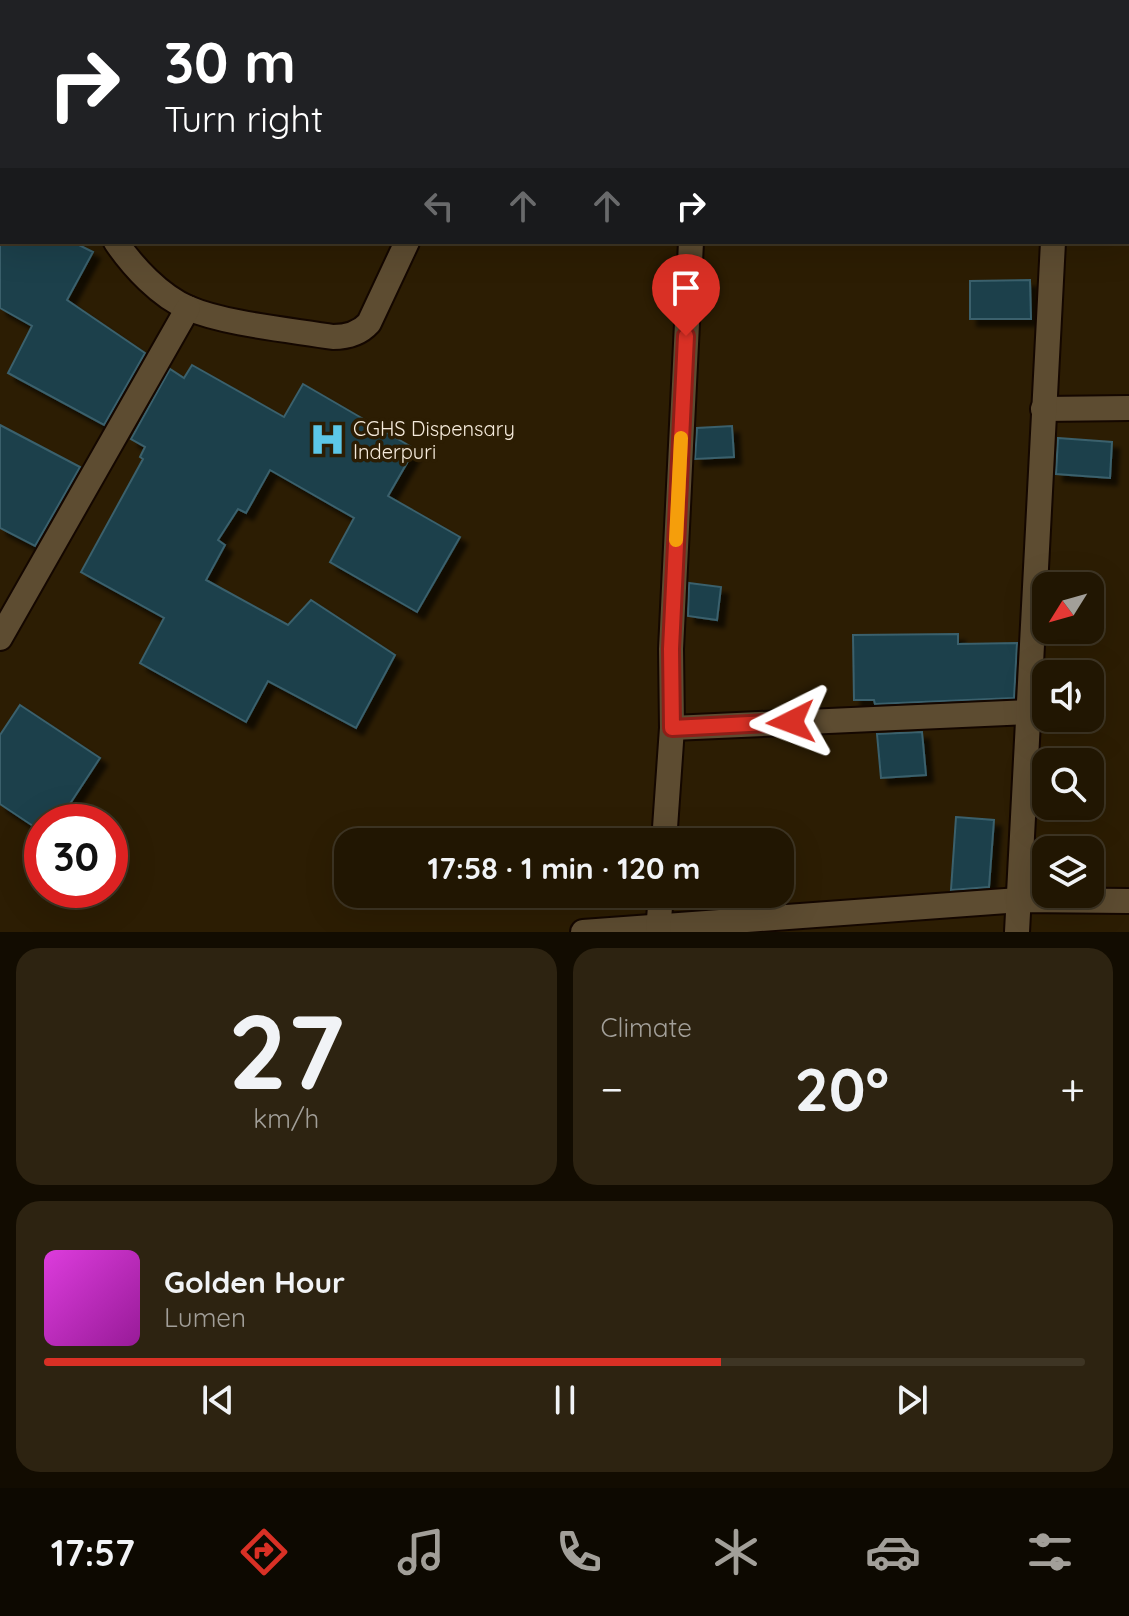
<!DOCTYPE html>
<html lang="en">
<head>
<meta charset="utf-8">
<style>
  body { margin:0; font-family:Quicksand,sans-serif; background:#2d2311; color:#f1f3f6; height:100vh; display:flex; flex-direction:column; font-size:30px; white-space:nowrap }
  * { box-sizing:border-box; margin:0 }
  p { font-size:26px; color:#a29f99 }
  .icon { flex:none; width:44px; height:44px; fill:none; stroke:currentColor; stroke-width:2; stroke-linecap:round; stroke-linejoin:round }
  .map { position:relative; height:932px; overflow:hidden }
  .panel { display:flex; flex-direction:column; gap:16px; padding:16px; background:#120c01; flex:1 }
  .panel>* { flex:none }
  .banner { position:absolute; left:0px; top:0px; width:1130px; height:244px; box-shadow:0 8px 32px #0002,0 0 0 2px #3e3524; background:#202124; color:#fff; overflow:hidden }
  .needle { width:52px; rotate:233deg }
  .controls { position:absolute; left:1032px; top:572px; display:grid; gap:16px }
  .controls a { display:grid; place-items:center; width:72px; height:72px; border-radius:16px; background:#211602; box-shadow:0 8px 32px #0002,0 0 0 2px #3e3524; font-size:40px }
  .speed { position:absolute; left:24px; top:804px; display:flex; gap:16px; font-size:40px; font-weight:700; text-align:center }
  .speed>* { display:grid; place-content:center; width:104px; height:104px; border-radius:50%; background:#211602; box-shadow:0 8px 32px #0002,0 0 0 2px #3e3524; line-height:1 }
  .speed .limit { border:12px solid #d22; background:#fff; color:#111 }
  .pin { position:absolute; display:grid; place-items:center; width:68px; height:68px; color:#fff; margin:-82px -34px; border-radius:50% 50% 50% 0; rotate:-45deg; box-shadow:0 0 8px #0007 }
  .pin .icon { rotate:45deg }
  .me { position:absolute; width:88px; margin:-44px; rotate:267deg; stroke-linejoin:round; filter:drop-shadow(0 0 6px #0008) }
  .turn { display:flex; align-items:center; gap:28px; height:168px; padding:0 32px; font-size:36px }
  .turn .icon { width:104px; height:104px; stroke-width:2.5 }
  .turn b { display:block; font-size:56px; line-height:68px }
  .lanes { display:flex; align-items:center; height:76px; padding:0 32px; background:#0003; justify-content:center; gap:40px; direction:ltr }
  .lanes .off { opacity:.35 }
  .big { font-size:60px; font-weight:800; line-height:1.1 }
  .panel .widget { flex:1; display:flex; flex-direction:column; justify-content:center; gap:12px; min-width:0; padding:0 28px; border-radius:24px; background:#2d2311 }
  .panel .dial { align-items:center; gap:0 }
  .dial b { font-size:104px; line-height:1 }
  .song { display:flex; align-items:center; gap:24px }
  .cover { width:96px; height:96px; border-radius:12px; background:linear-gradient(135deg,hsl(300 70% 55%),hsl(300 70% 35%)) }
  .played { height:8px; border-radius:4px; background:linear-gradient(90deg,#d93025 65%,#3e3524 65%) }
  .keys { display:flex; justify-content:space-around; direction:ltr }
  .heat { display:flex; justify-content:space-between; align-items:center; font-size:44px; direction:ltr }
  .panel .tiles { flex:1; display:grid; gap:16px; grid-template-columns:1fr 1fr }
  .widget:last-child { grid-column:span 2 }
  .trip { position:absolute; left:334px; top:828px; width:460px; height:80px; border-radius:24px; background:#211602; box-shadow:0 8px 32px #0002,0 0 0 2px #3e3524; font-weight:800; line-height:80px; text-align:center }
  .dock { display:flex; height:128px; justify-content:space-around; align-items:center; background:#0d0901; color:#a29f99 }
  .dock .icon { width:56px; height:56px }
  .dock .selected { color:#d93025 }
  .dock b { font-size:36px; color:#f1f3f6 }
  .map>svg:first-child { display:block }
  .building { fill:#1b404c; stroke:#3a606c; stroke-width:2; filter:url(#shadow) }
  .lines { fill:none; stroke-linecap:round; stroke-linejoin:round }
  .minor-casing { stroke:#140700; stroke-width:28 }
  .minor { stroke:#5d4c31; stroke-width:24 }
  .route-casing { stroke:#8d1f18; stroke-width:20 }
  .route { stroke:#d93025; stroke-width:14 }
  .slow { stroke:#f59e0b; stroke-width:14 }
  .labels { text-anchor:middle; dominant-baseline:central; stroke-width:7; stroke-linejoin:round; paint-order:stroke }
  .poi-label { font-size:20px; fill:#f6ebdc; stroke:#2c1d03; text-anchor:start }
</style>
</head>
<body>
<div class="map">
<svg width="1129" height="932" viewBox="0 0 1129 932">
  <defs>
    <filter id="shadow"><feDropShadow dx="7" dy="7" stdDeviation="2" flood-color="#0009"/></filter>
  </defs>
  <rect width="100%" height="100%" fill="#2c1d03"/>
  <g class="building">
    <polygon points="0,242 73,242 93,252 67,300 145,353 104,425 8,373 32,326 0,308"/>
    <polygon points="1030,280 1031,319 970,319 970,281"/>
    <polygon points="192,365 284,417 303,384 415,449 388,496 460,537 417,612 330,562 354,518 270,470 246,513 238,509 218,540 225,545 206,580 288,625 311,600 395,655 356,728 268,681 246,722 140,663 164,618 81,572 143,459 140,457 145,447 131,439 170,369 184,378"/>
    <polygon points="0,425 80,467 35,546 0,528"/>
    <polygon points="732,426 734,457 695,459 697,428"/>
    <polygon points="1058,438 1112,442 1110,478 1056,474"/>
    <polygon points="689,583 721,587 717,620 688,616"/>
    <polygon points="958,634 958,644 1017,643 1014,698 875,704 874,700 854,700 853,635"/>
    <polygon points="20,705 100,758 58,822 42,822 42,832 0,804 0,735"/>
    <polygon points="922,732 926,775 881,778 877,734"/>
    <polygon points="956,817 994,820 989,887 951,890"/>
  </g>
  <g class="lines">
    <defs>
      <g id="minor">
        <polyline points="469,0 471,2"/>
        <polyline points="707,0 707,2"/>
        <polyline points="6,2 8,0"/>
        <polyline points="74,2 76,0"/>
        <polyline points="167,2 168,0"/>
        <polyline points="888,2 933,0"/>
        <polyline points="1060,2 1060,0"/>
        <polyline points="0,73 2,71"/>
        <polyline points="1128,169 1129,168"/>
        <path d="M 116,242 C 133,267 160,296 188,308 C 225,324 291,330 333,337 C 347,337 359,334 369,323 L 407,242"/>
        <polyline points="1043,409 1129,408"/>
        <polyline points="0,638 188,308"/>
        <polyline points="672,728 1028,712"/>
        <polyline points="664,842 672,728 671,649 691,242"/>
        <polyline points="583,932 1020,900 1129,901"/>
        <polyline points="658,932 661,894"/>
        <polyline points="1017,932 1053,242"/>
      </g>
    </defs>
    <use href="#minor" class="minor-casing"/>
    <use href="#minor" class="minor"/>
  </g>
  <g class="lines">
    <defs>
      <polyline id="route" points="686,336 671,649 672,728 791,722"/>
    </defs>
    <use href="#route" class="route-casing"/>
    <use href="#route" class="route"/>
    <polyline class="slow" points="676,540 681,438"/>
  </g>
  <defs>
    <symbol id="hospital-bare" viewBox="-9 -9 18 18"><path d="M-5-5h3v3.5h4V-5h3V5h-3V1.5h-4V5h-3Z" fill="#5cc7e7" stroke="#2c1d03" stroke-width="2.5" paint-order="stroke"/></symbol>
  </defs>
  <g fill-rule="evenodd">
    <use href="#hospital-bare" x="302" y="414" width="51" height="51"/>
  </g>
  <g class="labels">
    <g class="poi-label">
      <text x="353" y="428">CGHS Dispensary<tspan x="353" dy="23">Inderpuri</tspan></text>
    </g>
  </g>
</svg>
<div class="controls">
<a><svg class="needle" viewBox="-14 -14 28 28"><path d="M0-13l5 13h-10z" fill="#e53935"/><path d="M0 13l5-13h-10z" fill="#a29f99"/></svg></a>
<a><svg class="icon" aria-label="sound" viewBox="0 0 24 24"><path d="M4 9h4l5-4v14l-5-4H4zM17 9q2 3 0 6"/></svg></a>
<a><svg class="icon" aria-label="search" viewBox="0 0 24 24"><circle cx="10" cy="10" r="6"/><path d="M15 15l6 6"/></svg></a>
<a><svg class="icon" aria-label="layers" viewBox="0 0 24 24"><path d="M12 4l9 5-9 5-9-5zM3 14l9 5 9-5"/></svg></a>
</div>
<div class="speed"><div class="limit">30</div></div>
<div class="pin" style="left:686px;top:336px;background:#d93025"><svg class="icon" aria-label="arrive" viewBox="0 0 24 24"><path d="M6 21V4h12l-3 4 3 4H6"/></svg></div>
<svg class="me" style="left:791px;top:722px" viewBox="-20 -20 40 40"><path d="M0-17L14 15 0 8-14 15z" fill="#d93025" stroke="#fff" stroke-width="4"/></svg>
<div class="trip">17:58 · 1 min · 120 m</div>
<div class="banner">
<div class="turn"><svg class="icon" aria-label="right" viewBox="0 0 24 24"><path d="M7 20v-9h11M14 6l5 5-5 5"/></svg><div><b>30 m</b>Turn right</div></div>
<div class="lanes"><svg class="icon off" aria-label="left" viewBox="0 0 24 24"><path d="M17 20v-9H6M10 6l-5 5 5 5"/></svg><svg class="icon off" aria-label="ahead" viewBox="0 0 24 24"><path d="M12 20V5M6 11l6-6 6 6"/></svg><svg class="icon off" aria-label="ahead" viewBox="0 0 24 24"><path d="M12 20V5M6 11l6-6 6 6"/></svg><svg class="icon" aria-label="right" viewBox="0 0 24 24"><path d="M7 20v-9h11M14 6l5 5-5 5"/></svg></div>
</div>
</div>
<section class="panel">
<div class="tiles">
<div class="widget dial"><b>27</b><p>km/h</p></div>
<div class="widget"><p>Climate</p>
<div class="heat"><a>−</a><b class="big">20°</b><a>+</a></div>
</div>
<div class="widget">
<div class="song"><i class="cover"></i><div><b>Golden Hour</b><p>Lumen</p></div></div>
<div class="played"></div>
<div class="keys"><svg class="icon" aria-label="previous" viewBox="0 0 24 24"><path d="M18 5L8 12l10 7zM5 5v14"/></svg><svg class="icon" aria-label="pause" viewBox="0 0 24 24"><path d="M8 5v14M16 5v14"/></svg><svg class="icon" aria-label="next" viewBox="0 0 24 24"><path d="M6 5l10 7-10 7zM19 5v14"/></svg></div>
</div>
</div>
</section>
<nav class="dock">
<b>17:57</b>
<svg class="icon selected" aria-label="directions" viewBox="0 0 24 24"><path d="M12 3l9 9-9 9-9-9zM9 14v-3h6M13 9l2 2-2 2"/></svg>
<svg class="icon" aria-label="music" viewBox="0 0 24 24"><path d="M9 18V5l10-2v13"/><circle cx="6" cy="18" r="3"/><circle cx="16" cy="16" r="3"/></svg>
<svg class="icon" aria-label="phone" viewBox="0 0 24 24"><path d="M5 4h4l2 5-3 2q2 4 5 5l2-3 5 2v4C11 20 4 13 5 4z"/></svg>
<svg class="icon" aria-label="climate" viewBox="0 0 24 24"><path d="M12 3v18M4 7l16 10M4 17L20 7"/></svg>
<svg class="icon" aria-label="car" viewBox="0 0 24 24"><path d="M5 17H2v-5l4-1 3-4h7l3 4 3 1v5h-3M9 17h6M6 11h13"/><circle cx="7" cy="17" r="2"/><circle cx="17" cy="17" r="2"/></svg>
<svg class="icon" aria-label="filters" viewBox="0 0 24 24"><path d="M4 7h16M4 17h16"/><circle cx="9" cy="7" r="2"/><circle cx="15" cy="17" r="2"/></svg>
</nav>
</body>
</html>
